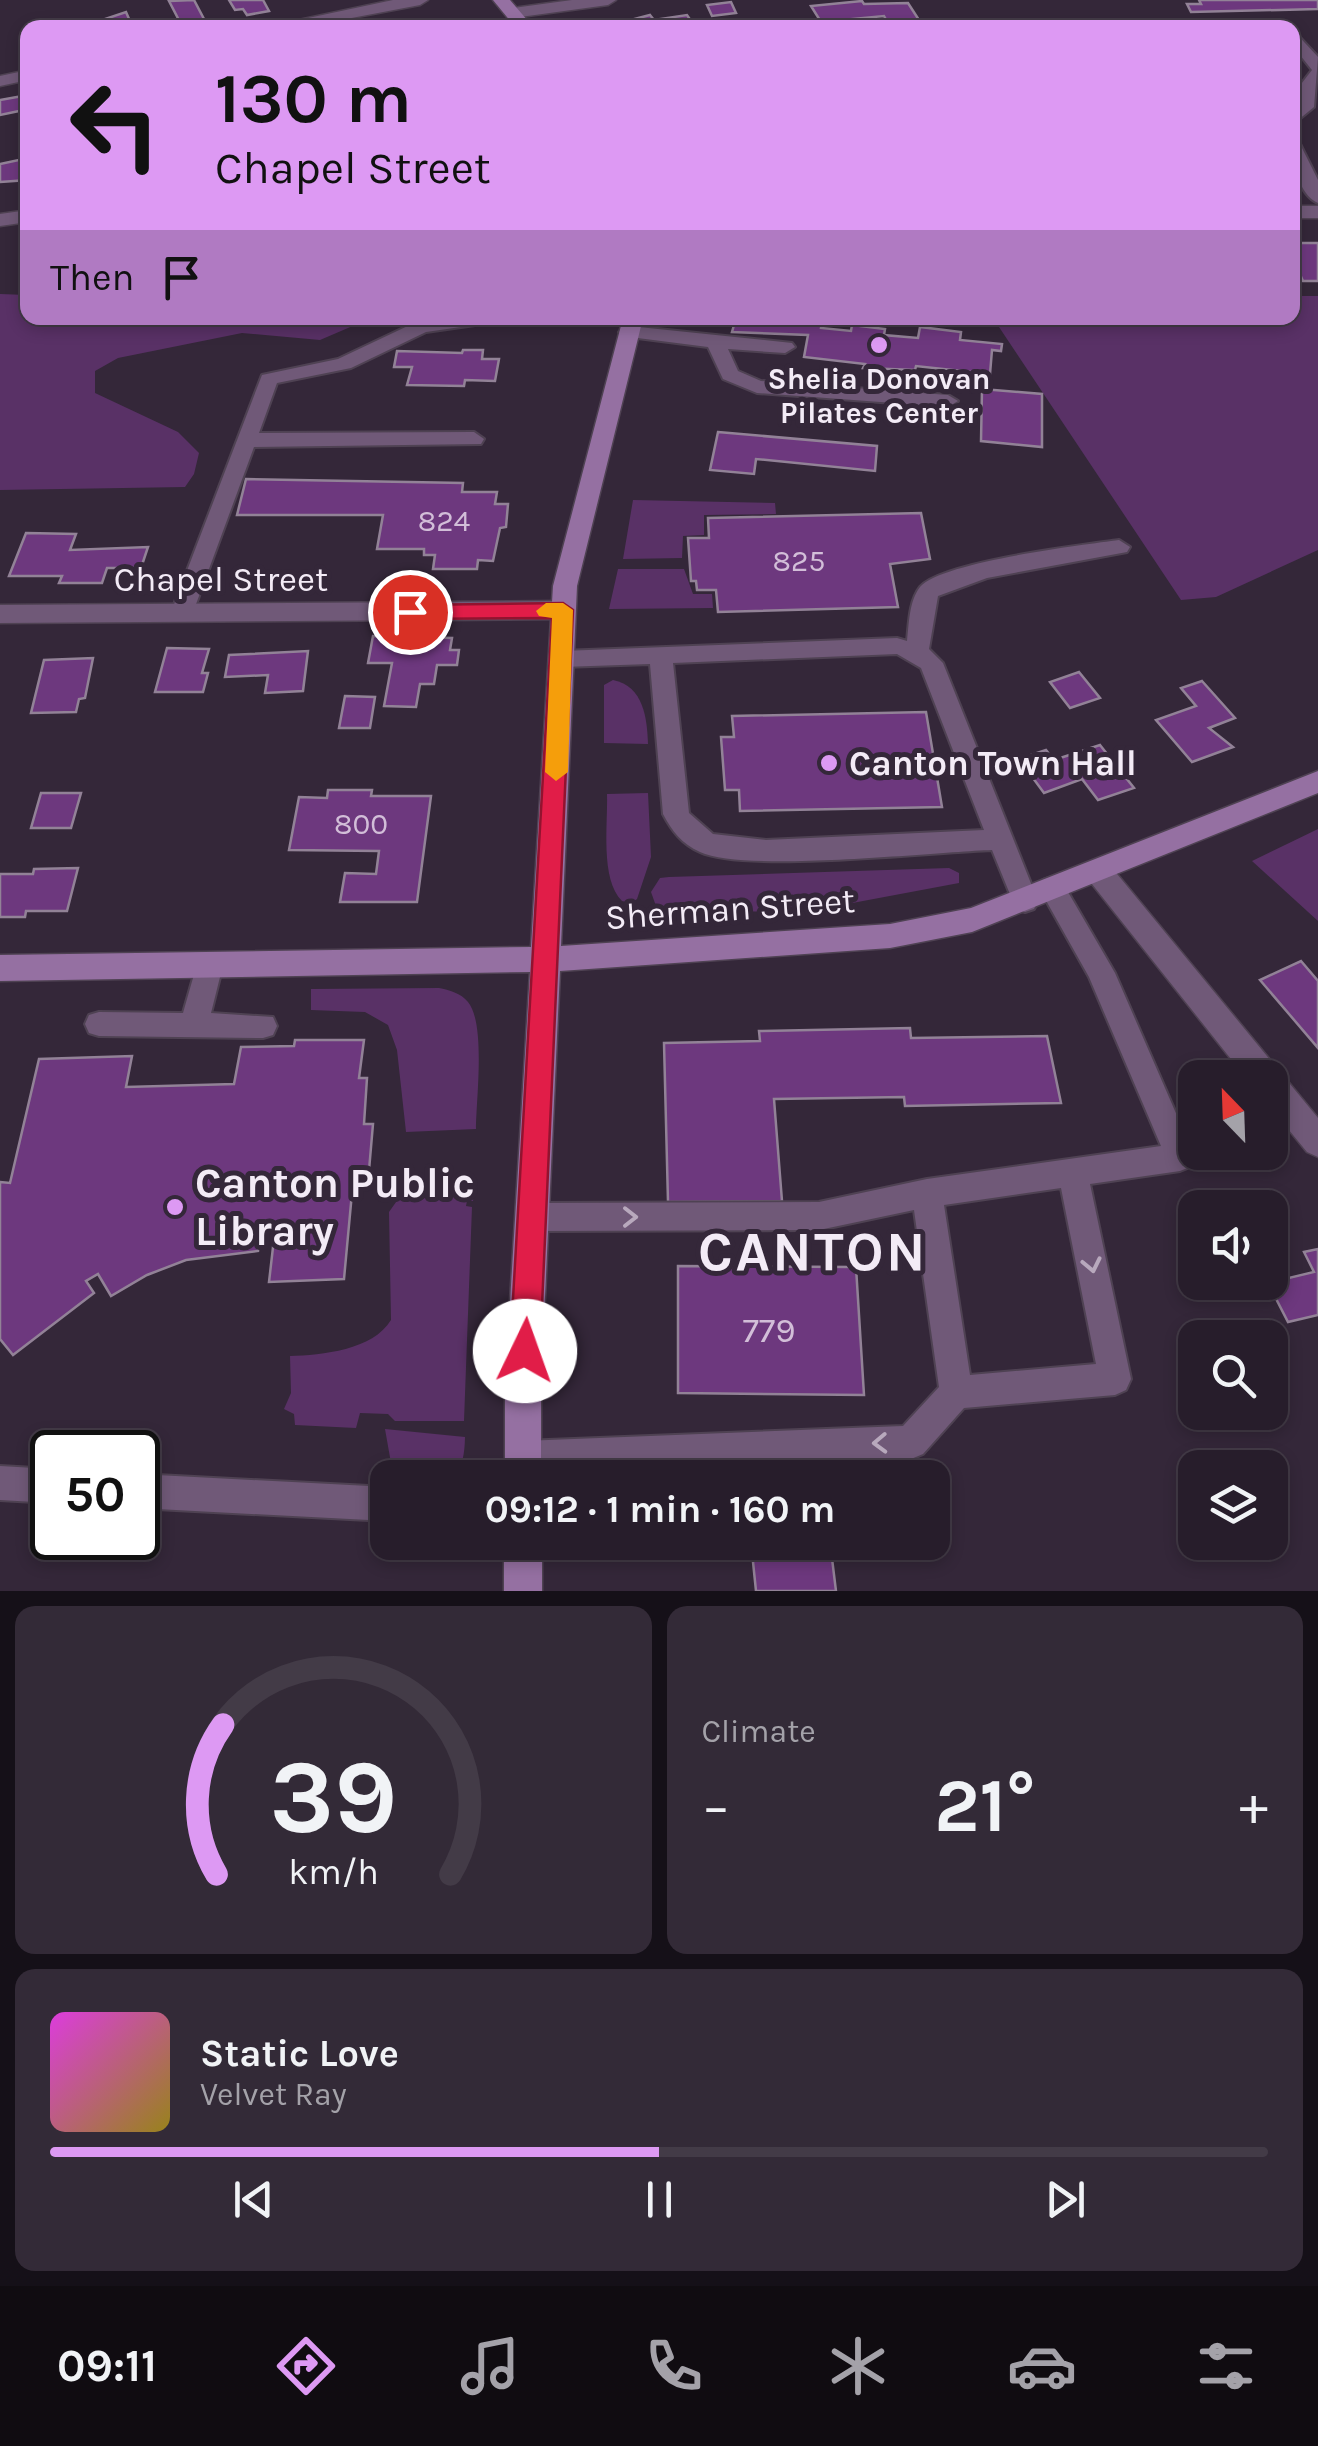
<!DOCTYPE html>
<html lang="en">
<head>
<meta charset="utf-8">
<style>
  body { margin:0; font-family:Karla,sans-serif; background:#332a37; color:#f1f3f6; height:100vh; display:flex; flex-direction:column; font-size:38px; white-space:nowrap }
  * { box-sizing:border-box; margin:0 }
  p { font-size:32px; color:#a4a2a9 }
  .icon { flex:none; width:55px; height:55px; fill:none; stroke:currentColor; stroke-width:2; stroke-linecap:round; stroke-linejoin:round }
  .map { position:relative; height:1591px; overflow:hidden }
  .sheet { display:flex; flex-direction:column; gap:15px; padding:15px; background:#151018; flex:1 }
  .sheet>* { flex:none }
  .top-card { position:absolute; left:20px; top:20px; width:1280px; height:305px; border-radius:20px; box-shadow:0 5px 15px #0003,0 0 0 2px #433b47; background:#dd99f3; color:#111; overflow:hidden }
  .needle { width:65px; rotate:337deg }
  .fabs { position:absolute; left:1178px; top:1060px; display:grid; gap:20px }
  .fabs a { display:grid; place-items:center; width:110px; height:110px; border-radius:20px; background:#271d2b; box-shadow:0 5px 15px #0003,0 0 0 2px #433b47; font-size:50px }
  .speed { position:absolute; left:30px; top:1430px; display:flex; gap:20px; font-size:50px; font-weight:700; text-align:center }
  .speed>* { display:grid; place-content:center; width:130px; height:130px; border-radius:50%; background:#271d2b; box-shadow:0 5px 15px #0003,0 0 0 2px #433b47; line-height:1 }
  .speed .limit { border:5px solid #111; border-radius:15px; background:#fff; color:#111 }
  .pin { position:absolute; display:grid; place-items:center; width:85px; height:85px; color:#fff; margin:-42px; border:5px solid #fff; border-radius:50%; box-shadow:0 2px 10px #0007 }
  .me { position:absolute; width:110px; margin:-55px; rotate:3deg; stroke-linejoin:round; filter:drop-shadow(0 0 8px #0008) }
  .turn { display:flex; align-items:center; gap:35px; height:210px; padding:0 30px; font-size:45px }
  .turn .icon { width:130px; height:130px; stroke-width:2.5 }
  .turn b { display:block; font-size:70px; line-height:85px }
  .then { display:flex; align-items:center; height:95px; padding:0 30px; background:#0003; gap:20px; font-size:38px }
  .big { font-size:75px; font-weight:700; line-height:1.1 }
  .sheet .card { flex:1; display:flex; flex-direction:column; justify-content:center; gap:15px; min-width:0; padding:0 35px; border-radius:20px; background:#332a37 }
  .sheet .dial { align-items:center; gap:0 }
  .dial svg { height:260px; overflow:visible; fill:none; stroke:#433b47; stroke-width:7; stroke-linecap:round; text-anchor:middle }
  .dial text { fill:#f1f3f6; stroke:none }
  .song { display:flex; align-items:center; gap:30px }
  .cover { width:120px; height:120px; border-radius:15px; background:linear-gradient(135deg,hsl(300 70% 55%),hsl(50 70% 35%)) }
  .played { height:10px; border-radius:5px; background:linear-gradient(90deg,#dd99f3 50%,#433b47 50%) }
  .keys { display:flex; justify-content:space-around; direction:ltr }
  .heat { display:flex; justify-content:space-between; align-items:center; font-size:55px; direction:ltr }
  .sheet .tiles { flex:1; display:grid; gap:15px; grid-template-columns:1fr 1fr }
  .card:last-child { grid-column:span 2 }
  .trip { position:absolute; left:370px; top:1460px; width:580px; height:100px; border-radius:20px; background:#271d2b; box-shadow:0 5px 15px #0003,0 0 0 2px #433b47; font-weight:700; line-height:100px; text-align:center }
  .dock { display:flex; height:160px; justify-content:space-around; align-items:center; background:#100c11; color:#a4a2a9 }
  .dock .icon { width:70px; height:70px }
  .dock .active { color:#dd99f3 }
  .dock b { font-size:45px; color:#f1f3f6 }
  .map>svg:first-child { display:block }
  .green { fill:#593166 }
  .building { fill:#6d387e; stroke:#928297; stroke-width:2.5 }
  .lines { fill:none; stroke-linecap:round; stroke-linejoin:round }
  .service-casing { stroke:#4f4253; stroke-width:4 }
  .minor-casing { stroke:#4f4253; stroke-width:3 }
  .secondary-casing { stroke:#4f4253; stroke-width:3 }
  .service { fill:#705978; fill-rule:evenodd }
  .minor { fill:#705978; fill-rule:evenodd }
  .secondary { fill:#9570a2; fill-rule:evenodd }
  .oneway { stroke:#b8a9bd }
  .route { fill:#e11d48; stroke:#92132f; stroke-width:2.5 }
  .slow { fill:#f59e0b }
  .poi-dot { fill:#dd99f3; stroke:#342739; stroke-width:4 }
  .labels { text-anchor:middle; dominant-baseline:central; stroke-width:10; stroke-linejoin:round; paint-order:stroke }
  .far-poi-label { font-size:30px; font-weight:bold; fill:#f3ebf6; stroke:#342739 }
  .number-label { font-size:30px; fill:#d2bed8 }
  .street-label { font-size:35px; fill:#f3ebf6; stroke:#342739 }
  .poi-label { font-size:35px; font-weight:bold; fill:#f3ebf6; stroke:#342739; text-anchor:start }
  .near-number-label { font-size:35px; fill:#d2bed8 }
  .near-poi-label { font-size:42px; font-weight:bold; fill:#f3ebf6; stroke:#342739; text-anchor:start }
  .near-district-label { font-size:55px; font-weight:bold; letter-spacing:2.5px; fill:#f3ebf6; stroke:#342739 }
</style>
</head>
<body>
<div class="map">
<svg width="1318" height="1591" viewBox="0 0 1318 1591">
  <rect width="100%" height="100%" fill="#342739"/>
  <g class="green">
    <polygon points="0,294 27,295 28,318 335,318 355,325 320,340 242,333 118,358 95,371 95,393 178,432 199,453 194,474 185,487 0,490"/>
    <polygon points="1293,296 1318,296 1318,550 1216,597 1181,600 993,318 1292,318"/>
    <polygon points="633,500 775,503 776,514 704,515 704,535 683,536 682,558 623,559"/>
    <polygon points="618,569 684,569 693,594 712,594 713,608 609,609"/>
    <path d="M 613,680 C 644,686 647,719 648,744 L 604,743 L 604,685 Z"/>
    <path d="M 648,793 L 651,857 L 637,899 L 631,903 L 622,901 C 600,879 608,824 607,794 Z"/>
    <polygon points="1318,829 1318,921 1252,861"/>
    <polygon points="949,868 959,873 959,883 831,907 770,912 665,909 656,906 651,892 660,878 669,877"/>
    <path d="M 439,988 C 449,990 461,993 468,1002 C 486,1024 476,1100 476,1129 L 406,1132 L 397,1050 L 388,1025 L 365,1012 L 311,1010 L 311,989 Z"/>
    <path d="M 406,1188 L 424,1194 L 474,1191 L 473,1201 L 467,1201 L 466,1206 L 472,1207 L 464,1421 L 395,1421 L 388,1414 L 360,1413 L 356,1428 L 295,1425 L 294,1414 L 284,1409 L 291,1393 L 290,1356 C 322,1355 373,1350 391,1320 L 389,1212 Z"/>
    <path d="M 385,1429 L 465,1437 C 464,1487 446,1478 404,1477 L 391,1463 Z"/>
  </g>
  <g class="building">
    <polygon points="194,0 205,21 182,26 169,1"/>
    <polygon points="229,0 263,0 269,11 247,15 243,9 235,10"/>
    <polygon points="1199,0 1318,0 1318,9 1191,12 1187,4 1201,4"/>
    <polygon points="862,1 864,4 908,3 919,20 888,23 884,16 821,22 811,6"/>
    <polygon points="731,2 736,13 712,16 707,5"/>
    <polygon points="126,12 133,28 95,28 93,23"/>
    <polygon points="650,15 654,20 687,15 696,28 617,28 615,24"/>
    <polygon points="28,95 28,118 24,110 0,115 0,100"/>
    <polygon points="28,158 28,180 0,182 0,164"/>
    <polygon points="1292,243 1318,243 1318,281 1303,281 1292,257"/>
    <polygon points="736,318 822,322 821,328 851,331 852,325 885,329 884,335 918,338 920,327 961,332 960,340 1002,344 1001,351 992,350 990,374 916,366 915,370 863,368 865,364 804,357 808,335 732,332"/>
    <polygon points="463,350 483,350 482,359 499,359 495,381 465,380 464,386 407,385 412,367 394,367 397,351 462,353"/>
    <polygon points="982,389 1042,394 1042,447 981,441"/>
    <polygon points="718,432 877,446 875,471 756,459 754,474 710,470"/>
    <polygon points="246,479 463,483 462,492 497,492 495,504 508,504 506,527 500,528 493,561 478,560 477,569 433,569 435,555 424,555 424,549 377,549 383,515 237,515"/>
    <polygon points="921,513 930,559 890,564 898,607 718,612 716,590 697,590 696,581 691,581 688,538 709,538 708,518"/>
    <polygon points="26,533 76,534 70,550 148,547 141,568 107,568 102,583 59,583 62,576 9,576"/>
    <polygon points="373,636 452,638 450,650 459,650 457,665 437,665 434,684 420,684 416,707 384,706 392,663 368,663"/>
    <polygon points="167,648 209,649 202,673 208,673 203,692 155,692"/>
    <polygon points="308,651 303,691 265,693 268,675 225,677 229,655"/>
    <polygon points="93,658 85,698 79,699 76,712 31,713 44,660"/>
    <polygon points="1079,672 1100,698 1070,708 1050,682"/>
    <polygon points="1202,681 1235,718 1209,728 1233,747 1192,762 1156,720 1196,706 1181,688"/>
    <polygon points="345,696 375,697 370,728 339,728"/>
    <polygon points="926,712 942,807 740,811 739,790 725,790 721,737 734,737 732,716"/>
    <polygon points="1100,745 1134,788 1098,800 1082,779 1044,793 1019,759 1046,750 1054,760"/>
    <polygon points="328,790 372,790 371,796 431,796 417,902 340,902 345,873 376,874 379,851 289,850 299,797 327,798"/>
    <polygon points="41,793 81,793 71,828 31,828"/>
    <polygon points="78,868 67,911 26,911 25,917 0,917 0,874 33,874 34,869"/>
    <polygon points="1301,961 1318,981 1318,1048 1260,980"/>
    <polygon points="910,1028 911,1038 1047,1036 1061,1103 905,1106 904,1097 774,1099 782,1201 668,1202 664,1043 760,1041 759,1031"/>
    <polygon points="295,1040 364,1040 359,1078 367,1078 364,1124 373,1124 368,1182 353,1182 344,1279 269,1282 275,1230 260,1230 258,1251 186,1260 147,1275 111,1296 98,1274 86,1281 94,1293 13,1355 0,1339 0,1182 10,1183 39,1059 132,1056 126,1087 234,1084 241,1047 294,1046"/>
    <polygon points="1318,1249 1318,1315 1288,1322 1268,1283 1314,1272 1304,1252"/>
    <polygon points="678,1266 856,1267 864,1395 678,1393"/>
    <polygon points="799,1467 801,1478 679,1478 679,1476"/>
    <polygon points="683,1542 830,1542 836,1591 756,1591 752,1552 684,1557"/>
  </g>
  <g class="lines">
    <defs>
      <g id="service">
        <polygon points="1292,29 1318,57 1314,107 1292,125 1298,88 1312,70 1292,45"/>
        <path d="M 1292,143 L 1300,144 L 1318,180 L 1318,203 C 1299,195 1292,163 1292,143 Z"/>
        <polygon points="447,318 492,318 482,324 426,332 351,368 277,383 259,433 474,432 484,439 481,444 254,447 192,615 189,621 173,621 170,615 262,375 338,359 414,323"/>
        <polygon points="629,326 792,343 795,347 785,353 728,349 738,371 761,381 948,395 958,401 948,407 757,393 723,379 708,347 622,336 619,332"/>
        <path d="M 1119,540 L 1130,547 L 1127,552 L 987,578 L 938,596 L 929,649 L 943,663 L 1038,901 L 1034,909 L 1025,912 L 1016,909 L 992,850 C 933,852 745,873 700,852 C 682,844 672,831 663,814 L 650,664 L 562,667 L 550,659 L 562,651 L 897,638 L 907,641 C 909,624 909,601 920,587 C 941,562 1082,545 1119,540 ZM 897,654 L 921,668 L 984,830 L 766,840 L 713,834 L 689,813 L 673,663 Z"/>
        <path d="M 1052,877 L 1061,880 L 1115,973 L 1195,1157 L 1190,1167 L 1180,1171 L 1090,1184 L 1131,1379 L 1126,1390 L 1115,1395 L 964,1408 L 923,1454 L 911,1459 L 523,1475 L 511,1470 L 506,1458 L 511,1446 L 523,1441 L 903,1426 L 939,1387 L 914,1210 L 819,1230 L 533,1231 L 522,1227 L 518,1217 L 522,1207 L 533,1203 L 819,1202 L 927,1179 L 1161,1146 L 1089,977 L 1039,888 L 1043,880 ZM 1061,1188 L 1096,1364 L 970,1375 L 944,1205 Z"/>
        <polygon points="209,954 219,957 223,965 211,1013 273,1017 277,1026 273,1035 263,1038 99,1036 89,1033 85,1024 89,1015 99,1012 183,1013 199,957"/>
        <polygon points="0,1466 52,1469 52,1503 0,1500"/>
        <polygon points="138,1474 388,1487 388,1521 138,1508"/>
      </g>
      <g id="minor">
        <polygon points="393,0 428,0 420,5 299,28 261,28"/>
        <polygon points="572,0 616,0 608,5 513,18 505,13 513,8"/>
        <polygon points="28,70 28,80 0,86 0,76"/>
        <rect x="1292" y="206" width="26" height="12"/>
        <polygon points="28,210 28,222 0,226 0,214"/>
        <polygon points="563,601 575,610 563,619 0,623 0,605"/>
        <polygon points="1098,859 1108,863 1318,1118 1318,1157 1307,1152 1270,1107 1270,1078 1246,1078 1088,879 1084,871 1088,863"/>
      </g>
      <g id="secondary">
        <polygon points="493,0 510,0 534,28 516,28"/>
        <polygon points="623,318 643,318 577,586 561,946 890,924 971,908 1318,771 1318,793 972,932 890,948 560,971 541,1384 541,1478 505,1478 505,1384 530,972 0,981 0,955 531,947 553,586"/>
        <rect x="504" y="1542" width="38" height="49"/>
      </g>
    </defs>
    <use href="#service" class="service-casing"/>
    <use href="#minor" class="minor-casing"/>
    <use href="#secondary" class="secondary-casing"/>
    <use href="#service" class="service"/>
    <use href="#minor" class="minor"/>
    <use href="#secondary" class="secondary"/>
  </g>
  <defs><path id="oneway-chevron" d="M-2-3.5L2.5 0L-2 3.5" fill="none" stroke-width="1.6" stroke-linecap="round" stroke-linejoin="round" transform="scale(2.5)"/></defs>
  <g class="oneway">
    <use href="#oneway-chevron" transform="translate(630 1217)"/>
    <use href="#oneway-chevron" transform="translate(1092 1265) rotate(78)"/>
    <use href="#oneway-chevron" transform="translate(880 1443) rotate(178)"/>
  </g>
  <polygon class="route" points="563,603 573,610 540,1351 535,1361 525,1365 515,1361 510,1351 552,618 410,619 399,612 410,605"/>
  <polygon class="slow" points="546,603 563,603 573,610 568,772 556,781 545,772 552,618 539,616 536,611"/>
  <g class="poi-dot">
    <circle cx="879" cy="345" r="10"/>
    <circle cx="829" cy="763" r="10"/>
    <circle cx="175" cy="1207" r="10"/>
  </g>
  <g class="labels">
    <g class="far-poi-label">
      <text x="879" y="379">Shelia Donovan<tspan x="879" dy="34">Pilates Center</tspan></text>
    </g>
    <g class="number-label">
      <text x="444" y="521">824</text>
      <text x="799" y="561">825</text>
      <text x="361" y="824">800</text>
    </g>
    <g class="street-label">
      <text x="221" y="579">Chapel Street</text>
      <text transform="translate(730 909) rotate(-4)">Sherman Street</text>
    </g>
    <g class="poi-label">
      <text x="849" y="763">Canton Town Hall</text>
    </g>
    <g class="near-number-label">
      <text x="769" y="1330">779</text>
    </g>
    <g class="near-poi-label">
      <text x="195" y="1183">Canton Public<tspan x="195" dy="48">Library</tspan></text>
    </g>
    <g class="near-district-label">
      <text x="813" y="1252">CANTON</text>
    </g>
  </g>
</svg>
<div class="fabs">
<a><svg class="needle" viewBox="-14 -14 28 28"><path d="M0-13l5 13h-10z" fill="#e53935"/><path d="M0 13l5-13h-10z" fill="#a4a2a9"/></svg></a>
<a><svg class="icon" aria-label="sound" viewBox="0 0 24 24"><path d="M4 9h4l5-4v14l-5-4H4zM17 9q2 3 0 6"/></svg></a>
<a><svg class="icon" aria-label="search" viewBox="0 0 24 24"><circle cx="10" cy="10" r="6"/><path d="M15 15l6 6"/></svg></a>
<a><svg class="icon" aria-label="layers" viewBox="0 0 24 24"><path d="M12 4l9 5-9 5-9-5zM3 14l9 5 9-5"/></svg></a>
</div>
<div class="speed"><div class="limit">50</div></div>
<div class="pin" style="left:410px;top:612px;background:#d93025"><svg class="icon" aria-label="arrive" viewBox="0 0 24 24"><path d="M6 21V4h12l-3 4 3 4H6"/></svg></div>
<svg class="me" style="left:525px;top:1351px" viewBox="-20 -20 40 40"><circle r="19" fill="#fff"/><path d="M0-13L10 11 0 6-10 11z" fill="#e11d48"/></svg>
<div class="trip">09:12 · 1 min · 160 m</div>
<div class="top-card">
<div class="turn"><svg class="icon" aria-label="left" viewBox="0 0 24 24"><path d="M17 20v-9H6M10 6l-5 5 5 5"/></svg><div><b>130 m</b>Chapel Street</div></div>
<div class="then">Then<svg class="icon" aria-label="arrive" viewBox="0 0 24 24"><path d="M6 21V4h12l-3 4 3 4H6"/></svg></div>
</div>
</div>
<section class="sheet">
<div class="tiles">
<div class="card dial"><svg viewBox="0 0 100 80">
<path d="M14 69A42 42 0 1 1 86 69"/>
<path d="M14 69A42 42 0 0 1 16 23" stroke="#dd99f3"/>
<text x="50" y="56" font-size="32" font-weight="700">39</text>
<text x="50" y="72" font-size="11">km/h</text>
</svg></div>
<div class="card"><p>Climate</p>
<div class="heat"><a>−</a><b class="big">21°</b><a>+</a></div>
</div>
<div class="card">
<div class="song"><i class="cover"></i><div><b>Static Love</b><p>Velvet Ray</p></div></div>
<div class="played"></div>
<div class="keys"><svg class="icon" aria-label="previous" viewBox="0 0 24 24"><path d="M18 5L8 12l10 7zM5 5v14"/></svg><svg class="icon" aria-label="pause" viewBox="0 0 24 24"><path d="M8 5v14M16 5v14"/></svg><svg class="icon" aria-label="next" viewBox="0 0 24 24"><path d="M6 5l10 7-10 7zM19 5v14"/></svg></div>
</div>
</div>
</section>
<nav class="dock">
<b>09:11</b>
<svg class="icon active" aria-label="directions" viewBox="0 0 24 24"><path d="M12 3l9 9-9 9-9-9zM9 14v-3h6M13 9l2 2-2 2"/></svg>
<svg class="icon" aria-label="music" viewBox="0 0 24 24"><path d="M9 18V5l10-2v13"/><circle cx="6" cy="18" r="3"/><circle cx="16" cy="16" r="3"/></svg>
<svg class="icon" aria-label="phone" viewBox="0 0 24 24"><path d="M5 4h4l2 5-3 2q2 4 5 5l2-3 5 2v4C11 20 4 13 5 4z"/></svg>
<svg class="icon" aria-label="climate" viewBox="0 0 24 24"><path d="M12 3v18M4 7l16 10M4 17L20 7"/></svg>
<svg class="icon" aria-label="car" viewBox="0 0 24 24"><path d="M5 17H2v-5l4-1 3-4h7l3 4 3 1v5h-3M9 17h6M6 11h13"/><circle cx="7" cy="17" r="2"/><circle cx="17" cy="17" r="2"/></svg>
<svg class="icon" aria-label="filters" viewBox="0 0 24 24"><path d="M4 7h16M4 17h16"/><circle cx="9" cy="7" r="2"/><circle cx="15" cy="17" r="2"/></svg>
</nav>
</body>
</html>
